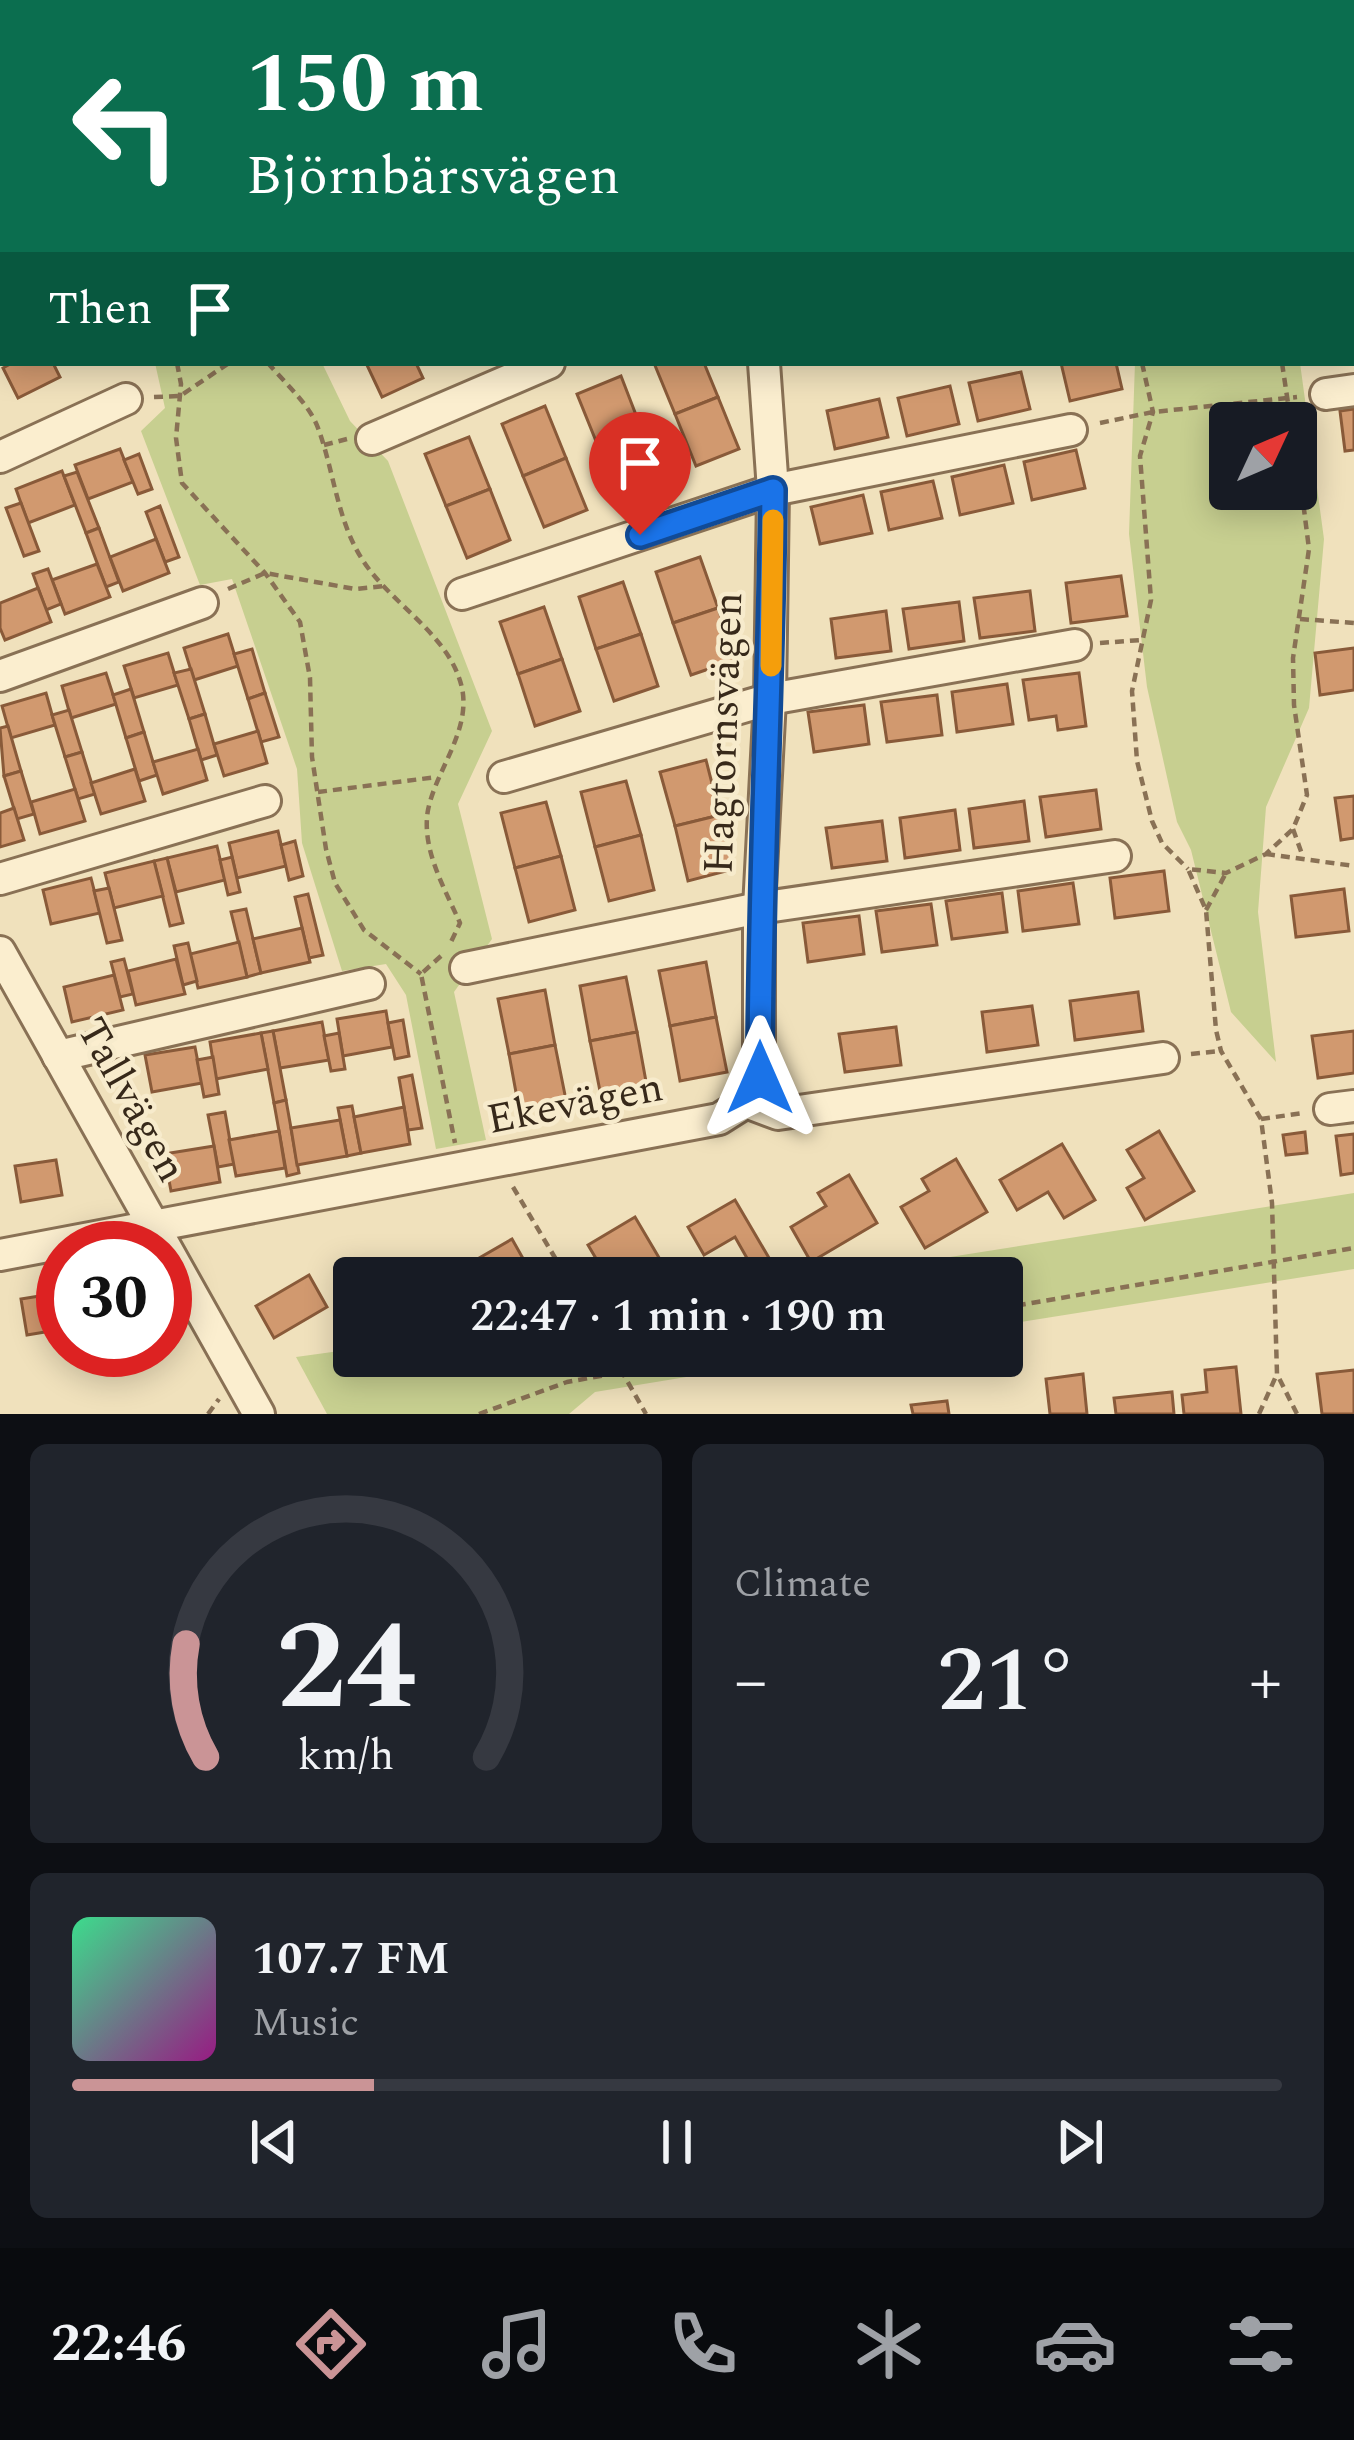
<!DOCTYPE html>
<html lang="en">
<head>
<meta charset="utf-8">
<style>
  body { margin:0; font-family:Spectral,serif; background:#20242c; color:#f1f3f6; height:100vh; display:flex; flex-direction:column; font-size:45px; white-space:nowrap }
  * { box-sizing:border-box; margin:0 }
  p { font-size:39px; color:#9ea1a6 }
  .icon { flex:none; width:66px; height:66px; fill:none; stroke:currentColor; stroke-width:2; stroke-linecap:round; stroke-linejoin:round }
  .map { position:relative; height:1414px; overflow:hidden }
  .details { display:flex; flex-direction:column; gap:30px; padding:30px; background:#0d0f14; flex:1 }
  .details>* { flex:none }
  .hud { position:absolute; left:0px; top:0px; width:1356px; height:366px; box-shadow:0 6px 30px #0003; background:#0b6e4f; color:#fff; overflow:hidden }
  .needle { width:78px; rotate:46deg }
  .buttons { position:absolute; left:1209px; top:402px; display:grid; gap:24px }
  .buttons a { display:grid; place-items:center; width:108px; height:108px; border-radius:12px; background:#171b24; box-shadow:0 6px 30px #0003; font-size:60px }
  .speed { position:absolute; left:36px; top:1221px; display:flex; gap:24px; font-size:60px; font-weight:700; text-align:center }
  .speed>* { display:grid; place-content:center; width:156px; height:156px; border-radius:50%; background:#171b24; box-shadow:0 6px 30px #0003; line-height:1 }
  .speed .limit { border:18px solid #d22; background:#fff; color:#111 }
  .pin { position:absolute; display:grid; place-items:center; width:102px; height:102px; color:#fff; margin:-123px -51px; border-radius:50% 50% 50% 0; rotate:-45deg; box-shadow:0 0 12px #0007 }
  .pin .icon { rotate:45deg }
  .me { position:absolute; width:132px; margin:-66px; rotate:0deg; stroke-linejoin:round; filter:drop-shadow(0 0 9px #0008) }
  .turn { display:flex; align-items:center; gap:42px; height:252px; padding:0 48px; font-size:54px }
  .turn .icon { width:156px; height:156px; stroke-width:2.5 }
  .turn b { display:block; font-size:84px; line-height:102px }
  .then { display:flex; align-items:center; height:114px; padding:0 48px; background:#0003; gap:24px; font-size:45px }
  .big { font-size:90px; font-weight:600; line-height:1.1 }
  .details .card { flex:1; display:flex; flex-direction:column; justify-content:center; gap:18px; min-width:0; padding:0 42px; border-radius:18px; background:#20242c }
  .details .dial { align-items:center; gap:0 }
  .dial svg { height:312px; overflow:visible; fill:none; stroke:#363941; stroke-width:7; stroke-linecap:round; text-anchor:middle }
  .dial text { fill:#f1f3f6; stroke:none }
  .song { display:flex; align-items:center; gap:36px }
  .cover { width:144px; height:144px; border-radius:18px; background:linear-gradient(135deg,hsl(150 70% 55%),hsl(310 70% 35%)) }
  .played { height:12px; border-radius:6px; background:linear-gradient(90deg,#ca9496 25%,#363941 25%) }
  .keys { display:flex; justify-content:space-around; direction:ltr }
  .heat { display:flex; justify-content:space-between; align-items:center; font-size:66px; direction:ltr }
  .details .tiles { flex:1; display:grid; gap:30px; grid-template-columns:1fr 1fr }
  .card:last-child { grid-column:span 2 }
  .trip { position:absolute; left:333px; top:1257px; width:690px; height:120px; border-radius:12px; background:#171b24; box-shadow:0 6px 30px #0003; font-weight:600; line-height:120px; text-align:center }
  .menu { display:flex; height:192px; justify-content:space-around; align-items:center; background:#090b0e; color:#9ea1a6 }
  .menu .icon { width:84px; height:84px }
  .menu .selected { color:#ca9496 }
  .menu b { font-size:54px; color:#f1f3f6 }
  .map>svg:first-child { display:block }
  .green { fill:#c7cf90; fill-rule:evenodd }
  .building { fill:#d1996f; stroke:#895a39; stroke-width:3 }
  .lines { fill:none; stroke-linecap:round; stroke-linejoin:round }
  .minor-casing { stroke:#897155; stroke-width:36 }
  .path { stroke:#897155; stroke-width:4.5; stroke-dasharray:9 6; stroke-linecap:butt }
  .minor { stroke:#fbeecf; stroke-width:30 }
  .route-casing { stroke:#114b97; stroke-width:30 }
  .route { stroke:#1a73e8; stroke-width:21 }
  .slow { stroke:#f59e0b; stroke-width:21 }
  .labels { text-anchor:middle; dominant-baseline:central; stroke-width:9; stroke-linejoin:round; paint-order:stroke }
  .street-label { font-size:42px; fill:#37291a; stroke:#f7ebcc }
</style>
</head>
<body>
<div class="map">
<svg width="1354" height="1414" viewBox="0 0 1354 1414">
  <rect width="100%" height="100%" fill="#f0e1bc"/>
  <g class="green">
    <polygon points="155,363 322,363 350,421 388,461 492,731 458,804 492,939 454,992 486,1140 436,1149 406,995 386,964 342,971 302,843 297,769 232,579 200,585 141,431 165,408"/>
    <path d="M 1135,363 L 1300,363 L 1324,539 L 1309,708 L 1266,807 L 1258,912 L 1276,1062 L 1231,1012 L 1191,850 L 1177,822 L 1147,687 L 1129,534 ZM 1296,423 L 1296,489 L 1230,489 L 1230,423 Z"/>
    <polygon points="1354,1193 1354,1269 1002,1325 1002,1278 817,1278"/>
    <polygon points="354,1349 354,1356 814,1356 595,1392 569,1414 327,1414 296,1357"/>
  </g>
  <g class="building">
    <polygon points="12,363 53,363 60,377 18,398 3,368"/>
    <polygon points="366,363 416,363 423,378 382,397"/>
    <polygon points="654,363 704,363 718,397 675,414"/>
    <polygon points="1061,363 1116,363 1122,389 1070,401"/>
    <polygon points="1021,372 1030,409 978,421 969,383"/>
    <polygon points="621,376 641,428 598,446 577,394"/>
    <polygon points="950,386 959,424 907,436 898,398"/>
    <polygon points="718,397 739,449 696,466 675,414"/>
    <polygon points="879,399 888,437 835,449 827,411"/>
    <polygon points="545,406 566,458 523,476 502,424"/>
    <polygon points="1354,409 1354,450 1345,451 1340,411"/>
    <polygon points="641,428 662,480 619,498 598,446"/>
    <polygon points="469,437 490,489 446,506 425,454"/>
    <polygon points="120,449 133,482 88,499 75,465"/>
    <polygon points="1076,450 1085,488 1032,500 1024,462"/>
    <polygon points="139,454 152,489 138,494 124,460"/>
    <polygon points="566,458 587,510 544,527 523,476"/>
    <polygon points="1004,465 1013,503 960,515 952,477"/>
    <polygon points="62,471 75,505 28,523 16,489"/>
    <polygon points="77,472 99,528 86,533 64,476"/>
    <polygon points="933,481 942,518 889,530 881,492"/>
    <polygon points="490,489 510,540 467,558 446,506"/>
    <polygon points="863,495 872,533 820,544 811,507"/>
    <polygon points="21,503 39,551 24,556 6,508"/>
    <polygon points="160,506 179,557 165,562 146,512"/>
    <polygon points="99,528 119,582 106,587 86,533"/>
    <polygon points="156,539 169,573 123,591 110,557"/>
    <polygon points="700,557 718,608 673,623 656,572"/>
    <polygon points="97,564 110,597 65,614 52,580"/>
    <polygon points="48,569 61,604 46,610 33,574"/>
    <polygon points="1121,576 1127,616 1071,623 1066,583"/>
    <polygon points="623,582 641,634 596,649 579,597"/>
    <polygon points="38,588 51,622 5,640 0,628 0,603"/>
    <polygon points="1030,591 1035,631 980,638 974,598"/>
    <polygon points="959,602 964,641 909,649 903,609"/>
    <polygon points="544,607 562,659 518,674 500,622"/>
    <polygon points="718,608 735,660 691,675 673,623"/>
    <polygon points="886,611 891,651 836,658 831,619"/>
    <polygon points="228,634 238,666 194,680 184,648"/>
    <polygon points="641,634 658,686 614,701 596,649"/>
    <polygon points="1354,648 1354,690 1320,695 1315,653"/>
    <polygon points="252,649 265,693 248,699 234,654"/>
    <polygon points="168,653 178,685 134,698 124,666"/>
    <polygon points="562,659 580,711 535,726 518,674"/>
    <polygon points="191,669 205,714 189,719 174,673"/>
    <polygon points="106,673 116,704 71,718 62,686"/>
    <polygon points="1079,673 1086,726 1058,730 1056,716 1029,720 1023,680"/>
    <polygon points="1007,684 1013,724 957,732 952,692"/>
    <polygon points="131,689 144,732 126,738 113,695"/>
    <polygon points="46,693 55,725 11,738 2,706"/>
    <polygon points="265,693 279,737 261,742 248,699"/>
    <polygon points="937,695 942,735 887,742 881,702"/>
    <polygon points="864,705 869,744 814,752 808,712"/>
    <polygon points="69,710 82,752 65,757 52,715"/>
    <polygon points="205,714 217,755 201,760 189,719"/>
    <polygon points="8,726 21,771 4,776 0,728"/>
    <polygon points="258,731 267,763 224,776 214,744"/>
    <polygon points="144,732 157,775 139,781 126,738"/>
    <polygon points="198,749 207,780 163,794 153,762"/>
    <polygon points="82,752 95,794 78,799 65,757"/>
    <polygon points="706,760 720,815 675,826 660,772"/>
    <polygon points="135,769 145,801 101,814 91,783"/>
    <polygon points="21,771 34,814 17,819 4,776"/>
    <polygon points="626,781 641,835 595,847 581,792"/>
    <polygon points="75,789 85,821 40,834 31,802"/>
    <polygon points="1096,790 1101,829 1046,837 1040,797"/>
    <polygon points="1354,796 1354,838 1341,840 1335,798"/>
    <polygon points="1024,801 1029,841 974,848 969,809"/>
    <polygon points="546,802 561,856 515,868 501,813"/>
    <polygon points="14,808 24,840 0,847 0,813"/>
    <polygon points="955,810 960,850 905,858 900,818"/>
    <polygon points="720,815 734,869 688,881 675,826"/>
    <polygon points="882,821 887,861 832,868 826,828"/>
    <polygon points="278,831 286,866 237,878 229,843"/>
    <polygon points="641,835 654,890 609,901 595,847"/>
    <polygon points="295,841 303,876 289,880 281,845"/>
    <polygon points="217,846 225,880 176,892 167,858"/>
    <polygon points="561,856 575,910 529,922 515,868"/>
    <polygon points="232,857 240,892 228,895 220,860"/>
    <polygon points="167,858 183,923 170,926 154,861"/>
    <polygon points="154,861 163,896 114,908 105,873"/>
    <polygon points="1164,871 1169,911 1115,918 1110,878"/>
    <polygon points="91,878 100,913 51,924 43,890"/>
    <polygon points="1073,883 1079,924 1023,931 1018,891"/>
    <polygon points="109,888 122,940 107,943 94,891"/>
    <polygon points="1344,889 1349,931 1296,937 1291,896"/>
    <polygon points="1002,893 1007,932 952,939 946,901"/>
    <polygon points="308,894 323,955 309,958 295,897"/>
    <polygon points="931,904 937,945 882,952 876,911"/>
    <polygon points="246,909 261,973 247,977 231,912"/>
    <polygon points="859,916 864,954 808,962 803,923"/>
    <polygon points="302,928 310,962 261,973 253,939"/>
    <polygon points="239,942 247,977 198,988 190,954"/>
    <polygon points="188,943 197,981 183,985 174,946"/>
    <polygon points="124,959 133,994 120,997 111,962"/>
    <polygon points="176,959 185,994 136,1005 128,971"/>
    <polygon points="706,962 716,1017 670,1026 659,971"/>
    <polygon points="114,975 123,1010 72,1022 64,987"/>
    <polygon points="626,977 637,1032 590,1041 580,986"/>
    <polygon points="545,990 555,1045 509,1054 498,999"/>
    <polygon points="1138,992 1143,1031 1075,1040 1070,1001"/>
    <polygon points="1032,1006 1038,1045 987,1052 982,1012"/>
    <polygon points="386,1011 392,1047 343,1056 337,1019"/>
    <polygon points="716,1017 727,1072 680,1081 670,1026"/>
    <polygon points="403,1020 409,1056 395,1059 388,1023"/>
    <polygon points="322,1022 329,1060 280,1068 273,1031"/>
    <polygon points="896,1027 901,1065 845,1072 839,1034"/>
    <polygon points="273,1031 286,1100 274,1103 261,1033"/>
    <polygon points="1354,1031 1354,1073 1318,1078 1312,1036"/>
    <polygon points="637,1032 647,1087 601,1096 590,1041"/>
    <polygon points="261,1033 268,1069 216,1079 210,1042"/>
    <polygon points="339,1033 345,1069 331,1071 324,1036"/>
    <polygon points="555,1045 566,1100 519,1109 509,1054"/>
    <polygon points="195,1047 202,1083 152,1092 145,1055"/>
    <polygon points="213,1057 219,1094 204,1097 197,1060"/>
    <polygon points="412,1075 422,1128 408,1130 399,1078"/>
    <polygon points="286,1100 299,1173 287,1176 274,1103"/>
    <polygon points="352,1106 361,1153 347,1156 338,1108"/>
    <polygon points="404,1107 410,1144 361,1153 354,1117"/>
    <polygon points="225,1112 234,1164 218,1167 208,1115"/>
    <polygon points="340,1120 347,1156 297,1165 291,1128"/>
    <polygon points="279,1131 285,1168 236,1176 229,1140"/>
    <polygon points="1159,1131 1194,1191 1145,1220 1127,1188 1144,1178 1127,1150"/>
    <polygon points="1305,1132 1307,1153 1286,1155 1283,1135"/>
    <polygon points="1354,1134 1354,1173 1341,1175 1336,1136"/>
    <polygon points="1062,1144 1095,1200 1064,1218 1048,1192 1017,1210 1000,1180"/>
    <polygon points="214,1146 220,1182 171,1191 164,1154"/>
    <polygon points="956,1159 987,1212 925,1248 901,1207 929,1191 922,1179"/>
    <polygon points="56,1160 62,1195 21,1202 15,1166"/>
    <polygon points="849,1175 877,1223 811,1262 791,1227 826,1206 818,1193"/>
    <polygon points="735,1200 769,1258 752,1267 735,1237 704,1255 688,1227"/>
    <polygon points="635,1217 671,1278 629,1278 623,1268 607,1277 588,1245"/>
    <polygon points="512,1239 534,1278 465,1278 460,1269"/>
    <polygon points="309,1275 327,1307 274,1338 256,1306"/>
    <polygon points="58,1293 63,1329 27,1335 21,1299"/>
    <polygon points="1236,1367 1241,1414 1184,1414 1182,1395 1207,1392 1205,1370"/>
    <polygon points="1354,1370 1354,1414 1322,1414 1317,1374"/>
    <polygon points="1083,1374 1087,1414 1050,1414 1046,1379"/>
    <polygon points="1172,1392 1174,1414 1116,1414 1114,1398"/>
    <polygon points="947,1401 949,1414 913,1414 911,1405"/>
  </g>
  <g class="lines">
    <defs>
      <g id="minor">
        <polyline points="695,0 696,3"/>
        <polyline points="405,3 411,0"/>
        <polyline points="959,3 969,0"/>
        <polyline points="1353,150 1354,150"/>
        <polyline points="0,217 3,215"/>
        <polyline points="1326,394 1354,390"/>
        <polyline points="372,439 549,363"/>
        <polyline points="0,457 126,399"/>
        <polyline points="462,594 773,490 1071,430"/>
        <polyline points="0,676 202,603"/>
        <polyline points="504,777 770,699 1075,645"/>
        <polyline points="0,879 265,801"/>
        <polyline points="0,952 259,1414"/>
        <polyline points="466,968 759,908 1115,856"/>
        <polyline points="58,1056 369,984"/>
        <polyline points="746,1102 759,1078 759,908 770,699 773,490 764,363"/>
        <polyline points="1330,1109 1354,1106"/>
        <polyline points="0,1255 719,1119 746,1102 778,1114 1163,1058"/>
      </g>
    </defs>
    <use href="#minor" class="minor-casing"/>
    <g class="path">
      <polyline points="276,0 278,3"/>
      <polyline points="1139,0 1140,3"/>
      <polyline points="1236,0 1236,3"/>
      <polyline points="333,3 339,0"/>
      <polyline points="0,8 3,14"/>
      <polyline points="0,181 3,179"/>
      <polyline points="177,363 181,384 176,438 182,483 265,573 300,622 310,678 312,757 326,849 335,883 364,930 421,974"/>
      <path d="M 268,363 C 284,382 310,405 318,428 C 334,471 337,520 362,559 C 390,604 450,634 462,688 C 471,731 436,770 428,810 C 421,849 445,889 460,923 L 451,942"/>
      <polyline points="1142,363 1153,412 1140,456 1151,600 1132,691 1137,761 1152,821 1162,843 1188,869"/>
      <polyline points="1282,363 1291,423"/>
      <polyline points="154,397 180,396 229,363"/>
      <polyline points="1100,423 1153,412 1297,397"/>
      <polyline points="324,445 347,439"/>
      <polyline points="1296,446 1309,549 1293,658 1294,705 1307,795 1293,829 1266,854 1226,873 1188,869 1206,910 1216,1030 1221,1051 1261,1119 1272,1203 1277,1374 1297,1414"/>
      <polyline points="228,589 265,573 355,589 385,586"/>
      <polyline points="1300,619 1354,623"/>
      <polyline points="1100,643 1142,640"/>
      <polyline points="318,792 437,777"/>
      <polyline points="1293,829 1303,857"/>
      <polyline points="1266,854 1354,866"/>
      <polyline points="1206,910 1226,873"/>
      <polyline points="441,956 421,974 455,1143"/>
      <polyline points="1191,1054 1221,1051"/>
      <polyline points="1261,1119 1303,1113"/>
      <polyline points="513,1187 567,1278"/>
      <polyline points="1002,1308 1354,1248"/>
      <polyline points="613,1356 646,1414"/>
      <polyline points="208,1414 219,1399"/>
      <polyline points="479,1414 567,1382 710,1356"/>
      <polyline points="1259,1414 1277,1374"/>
    </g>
    <use href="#minor" class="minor"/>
  </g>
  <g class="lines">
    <defs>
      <path id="route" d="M 640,535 L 773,490 C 771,686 760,882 760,1078"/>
    </defs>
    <use href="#route" class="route-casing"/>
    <use href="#route" class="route"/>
    <polyline class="slow" points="771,666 773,520"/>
  </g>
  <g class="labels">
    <g class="street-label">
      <text transform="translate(724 733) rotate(-88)">Hagtornsvägen</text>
      <text transform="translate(131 1100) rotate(61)">Tallvägen</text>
      <text transform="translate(575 1104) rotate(-11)">Ekevägen</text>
    </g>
  </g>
</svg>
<div class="buttons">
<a><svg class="needle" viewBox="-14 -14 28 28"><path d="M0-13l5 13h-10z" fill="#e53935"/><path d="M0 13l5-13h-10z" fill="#9ea1a6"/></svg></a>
</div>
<div class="speed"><div class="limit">30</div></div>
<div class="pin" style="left:640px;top:535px;background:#d93025"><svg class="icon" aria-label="arrive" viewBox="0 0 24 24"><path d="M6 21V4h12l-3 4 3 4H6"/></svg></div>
<svg class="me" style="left:760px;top:1078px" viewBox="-20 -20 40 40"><path d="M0-17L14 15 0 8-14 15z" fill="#1a73e8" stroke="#fff" stroke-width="4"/></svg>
<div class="trip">22:47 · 1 min · 190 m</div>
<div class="hud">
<div class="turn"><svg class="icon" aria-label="left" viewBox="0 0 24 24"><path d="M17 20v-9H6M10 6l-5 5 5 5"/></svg><div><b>150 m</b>Björnbärsvägen</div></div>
<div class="then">Then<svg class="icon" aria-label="arrive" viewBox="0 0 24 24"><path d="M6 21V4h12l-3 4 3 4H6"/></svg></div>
</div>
</div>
<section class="details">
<div class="tiles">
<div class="card dial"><svg viewBox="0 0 100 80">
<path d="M14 69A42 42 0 1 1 86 69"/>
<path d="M14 69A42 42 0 0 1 9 40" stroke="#ca9496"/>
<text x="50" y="56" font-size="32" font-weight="700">24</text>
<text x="50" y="72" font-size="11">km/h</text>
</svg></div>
<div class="card"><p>Climate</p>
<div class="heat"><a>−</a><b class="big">21°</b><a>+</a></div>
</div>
<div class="card">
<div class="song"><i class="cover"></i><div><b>107.7 FM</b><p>Music</p></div></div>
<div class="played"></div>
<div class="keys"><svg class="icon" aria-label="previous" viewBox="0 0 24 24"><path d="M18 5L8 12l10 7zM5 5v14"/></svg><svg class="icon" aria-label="pause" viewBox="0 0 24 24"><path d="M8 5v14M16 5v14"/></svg><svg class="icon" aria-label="next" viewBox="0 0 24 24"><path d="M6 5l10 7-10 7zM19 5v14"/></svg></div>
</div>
</div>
</section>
<nav class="menu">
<b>22:46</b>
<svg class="icon selected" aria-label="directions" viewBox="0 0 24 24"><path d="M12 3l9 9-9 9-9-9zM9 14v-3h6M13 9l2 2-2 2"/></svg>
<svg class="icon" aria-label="music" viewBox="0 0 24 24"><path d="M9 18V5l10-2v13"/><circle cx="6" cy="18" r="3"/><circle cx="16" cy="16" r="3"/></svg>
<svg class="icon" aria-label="phone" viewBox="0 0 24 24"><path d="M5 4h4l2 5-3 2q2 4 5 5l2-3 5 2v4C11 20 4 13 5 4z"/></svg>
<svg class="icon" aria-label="climate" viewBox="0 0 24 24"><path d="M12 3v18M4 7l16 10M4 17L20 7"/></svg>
<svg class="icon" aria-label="car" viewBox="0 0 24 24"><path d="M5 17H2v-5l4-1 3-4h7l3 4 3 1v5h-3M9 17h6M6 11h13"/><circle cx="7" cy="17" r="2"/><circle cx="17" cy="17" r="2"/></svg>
<svg class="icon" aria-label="filters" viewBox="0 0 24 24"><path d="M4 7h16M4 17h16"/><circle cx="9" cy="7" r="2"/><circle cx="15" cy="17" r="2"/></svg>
</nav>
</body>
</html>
